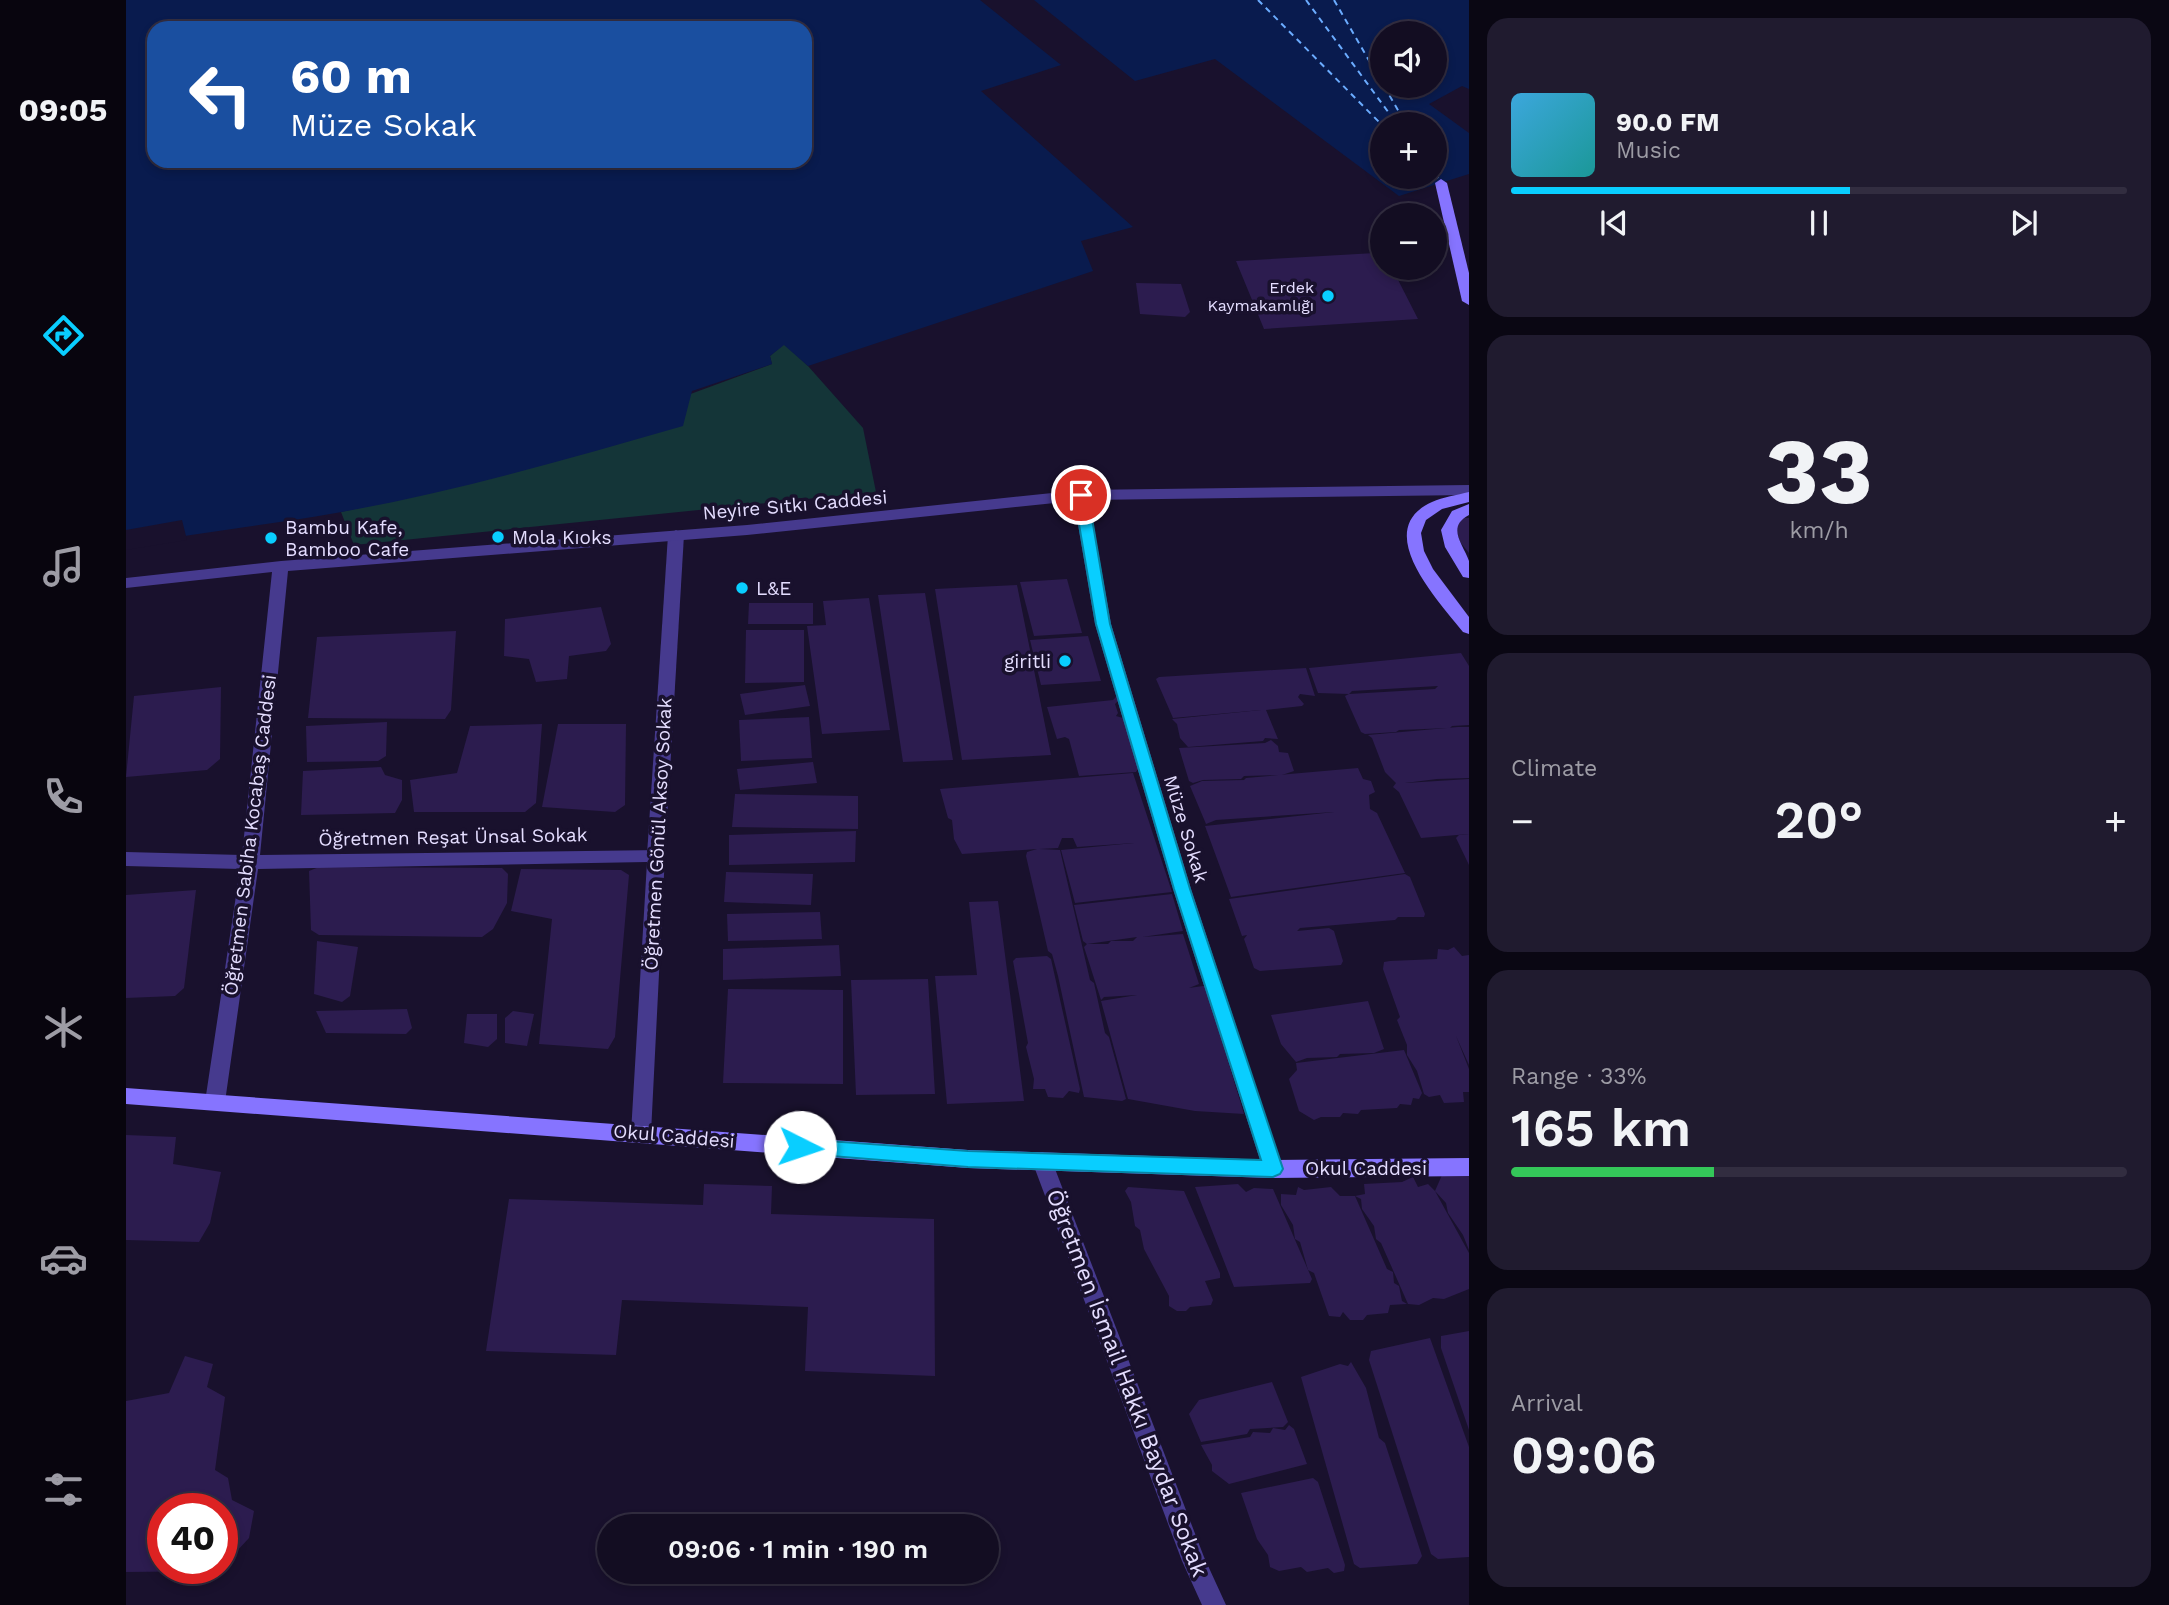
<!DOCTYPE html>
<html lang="en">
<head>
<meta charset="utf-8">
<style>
  body { margin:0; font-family:"Work Sans",sans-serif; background:#201b2f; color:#f1f3f6; height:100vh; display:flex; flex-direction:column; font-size:26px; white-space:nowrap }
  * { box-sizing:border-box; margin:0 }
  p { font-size:23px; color:#9d9ca5 }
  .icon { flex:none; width:38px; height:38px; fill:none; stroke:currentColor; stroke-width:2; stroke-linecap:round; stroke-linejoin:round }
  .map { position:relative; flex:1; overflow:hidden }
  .side { display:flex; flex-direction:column; gap:18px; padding:18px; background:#0a0713; width:700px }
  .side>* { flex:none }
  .banner { position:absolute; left:21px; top:21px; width:665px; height:147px; border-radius:21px; box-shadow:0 4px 10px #0003,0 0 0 2px #322d40; background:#1a4fa0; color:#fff; overflow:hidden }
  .buttons { position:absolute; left:1244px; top:21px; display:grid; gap:14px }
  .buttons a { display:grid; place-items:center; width:77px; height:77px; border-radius:50%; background:#130d22; box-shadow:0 4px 10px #0003,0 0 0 2px #322d40; font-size:35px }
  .speed { position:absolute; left:21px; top:1493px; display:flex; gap:14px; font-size:35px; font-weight:700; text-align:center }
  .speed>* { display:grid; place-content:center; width:91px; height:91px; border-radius:50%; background:#130d22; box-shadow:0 4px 10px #0003,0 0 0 2px #322d40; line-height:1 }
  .speed .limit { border:10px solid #d22; background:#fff; color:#111 }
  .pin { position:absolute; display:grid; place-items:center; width:60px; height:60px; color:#fff; margin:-30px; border:4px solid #fff; border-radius:50%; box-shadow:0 2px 7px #0007 }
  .me { position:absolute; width:77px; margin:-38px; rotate:94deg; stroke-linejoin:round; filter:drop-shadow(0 0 5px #0008) }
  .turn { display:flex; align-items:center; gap:24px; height:147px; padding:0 28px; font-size:32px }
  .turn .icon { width:91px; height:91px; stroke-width:2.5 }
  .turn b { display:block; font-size:49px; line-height:60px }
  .big { font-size:52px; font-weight:600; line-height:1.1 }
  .side .tile { flex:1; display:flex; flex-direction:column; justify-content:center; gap:10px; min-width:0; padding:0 24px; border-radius:21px; background:#201b2f }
  .side .dial { align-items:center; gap:0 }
  .dial b { font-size:91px; line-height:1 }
  .song { display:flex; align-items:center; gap:21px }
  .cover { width:84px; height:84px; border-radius:10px; background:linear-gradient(135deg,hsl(200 70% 55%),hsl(180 70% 35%)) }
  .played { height:7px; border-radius:4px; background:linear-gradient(90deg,#09ceff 55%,#322d40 55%) }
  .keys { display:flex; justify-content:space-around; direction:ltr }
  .heat { display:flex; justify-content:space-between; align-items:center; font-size:38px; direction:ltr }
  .charge { height:10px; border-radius:5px; background:linear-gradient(90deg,#34c759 33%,#322d40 0) }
  .trip { position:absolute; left:471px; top:1514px; width:402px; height:70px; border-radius:35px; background:#130d22; box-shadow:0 4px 10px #0003,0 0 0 2px #322d40; font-weight:600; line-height:70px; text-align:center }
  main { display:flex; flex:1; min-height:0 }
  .tab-bar { display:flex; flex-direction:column; width:126px; justify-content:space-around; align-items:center; background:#08050e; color:#9d9ca5 }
  .tab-bar .icon { width:49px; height:49px }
  .tab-bar .current { color:#09ceff }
  .tab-bar b { font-size:32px; color:#f1f3f6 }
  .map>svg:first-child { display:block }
  .green { fill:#143538 }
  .water { fill:#091b4e; fill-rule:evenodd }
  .pier { fill:#19112d }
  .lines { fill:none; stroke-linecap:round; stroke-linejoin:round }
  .ferry { stroke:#6bacff; stroke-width:2; stroke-dasharray:6 5; stroke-linecap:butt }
  .building { fill:#2c1c4f; fill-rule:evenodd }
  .lane { fill:#463a8e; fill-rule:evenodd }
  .street { fill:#463a8e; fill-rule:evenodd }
  .secondary { fill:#8674ff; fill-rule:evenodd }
  .route { fill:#09ceff; stroke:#0686a6; stroke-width:2 }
  .poi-dot { fill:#09ceff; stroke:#19112d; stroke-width:2.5 }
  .labels { text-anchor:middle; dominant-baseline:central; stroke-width:7; stroke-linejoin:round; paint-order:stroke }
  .far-poi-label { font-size:16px; fill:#e4ddff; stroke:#19112d; text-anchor:end }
  .street-label { font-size:19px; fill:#e4ddff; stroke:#19112d }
  .poi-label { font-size:19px; fill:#e4ddff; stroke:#19112d; text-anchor:start }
  .near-street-label { font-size:23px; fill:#e4ddff; stroke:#19112d }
</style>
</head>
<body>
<main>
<nav class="tab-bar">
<b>09:05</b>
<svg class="icon current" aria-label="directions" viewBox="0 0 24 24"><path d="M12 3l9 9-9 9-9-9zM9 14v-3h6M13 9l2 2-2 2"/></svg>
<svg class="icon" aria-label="music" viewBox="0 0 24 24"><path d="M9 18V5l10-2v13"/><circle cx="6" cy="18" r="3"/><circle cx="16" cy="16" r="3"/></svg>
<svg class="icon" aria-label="phone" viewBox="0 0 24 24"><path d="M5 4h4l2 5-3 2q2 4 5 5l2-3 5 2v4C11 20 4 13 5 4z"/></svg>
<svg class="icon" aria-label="climate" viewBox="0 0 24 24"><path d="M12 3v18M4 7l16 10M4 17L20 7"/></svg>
<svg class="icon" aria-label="car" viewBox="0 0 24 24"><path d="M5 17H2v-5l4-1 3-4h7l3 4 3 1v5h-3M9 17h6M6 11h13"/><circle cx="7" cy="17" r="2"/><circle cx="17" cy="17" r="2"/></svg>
<svg class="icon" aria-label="filters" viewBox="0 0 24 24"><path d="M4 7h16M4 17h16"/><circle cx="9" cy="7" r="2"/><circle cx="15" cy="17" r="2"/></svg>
</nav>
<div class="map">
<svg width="1343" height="1605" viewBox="0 0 1343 1605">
  <rect width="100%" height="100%" fill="#19112d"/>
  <polygon class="green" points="658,344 682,366 737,428 750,492 228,545 215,512 287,496 646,364 644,356"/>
  <g class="water">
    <path d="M 0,0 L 854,0 L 935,65 L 855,91 L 1007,227 L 955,241 L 967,271 L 682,366 L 658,345 L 644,356 L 646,364 L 566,391 L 557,426 C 442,459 328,492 210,513 C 141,525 70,533 0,546 ZM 28,28 L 679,28 L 679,161 L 28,161 Z"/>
    <path d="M 908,0 L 1343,0 L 1343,89 L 1336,86 L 1303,104 L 1343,133 L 1343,174 L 1273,196 L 1089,59 L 1009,81 ZM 1256,33 L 1309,33 L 1309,86 L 1256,86 ZM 1256,124 L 1309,124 L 1309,177 L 1256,177 Z"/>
  </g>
  <polygon class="pier" points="56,520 61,540 0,550 0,530"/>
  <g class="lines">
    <g class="ferry">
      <polyline points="1132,0 1256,125"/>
      <polyline points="1180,0 1271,124"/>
      <polyline points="1208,0 1256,83"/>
      <polyline points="1258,86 1280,124"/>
      <polyline points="1309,173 1314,182"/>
    </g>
  </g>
  <g class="building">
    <polygon points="1249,253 1259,273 1268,272 1292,319 1138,329 1110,261"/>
    <polygon points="1010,283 1055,284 1064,312 1059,317 1014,314"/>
    <polygon points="1337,518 1343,518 1343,553 1334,542 1330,527"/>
    <polygon points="941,579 956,633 908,636 894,582"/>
    <polygon points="891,585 925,755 836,760 809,589"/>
    <polygon points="799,593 827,760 777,762 752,595"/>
    <polygon points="743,598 764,730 696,734 681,626 700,625 697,601"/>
    <polygon points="623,603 687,603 687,624 622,624"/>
    <polygon points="475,607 485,644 480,651 443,656 441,679 410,682 403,659 378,656 379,619"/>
    <polygon points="620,630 678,630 678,682 619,683"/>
    <polygon points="330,631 325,710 319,719 182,718 191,637"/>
    <polygon points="962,636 975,681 915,685 904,640"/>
    <path d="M 1335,653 L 1343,666 L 1343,725 L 1326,726 L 1324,728 L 1273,730 L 1270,732 L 1239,734 L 1235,732 L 1219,696 L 1223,694 L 1192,693 L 1183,668 ZM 1312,686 L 1309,689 L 1223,694 L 1226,691 Z"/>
    <polygon points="1180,668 1189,696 1174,694 1172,697 1178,704 1176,706 1140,710 1152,739 1139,738 1137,741 1062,747 1054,738 1051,724 1046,719 1135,710 1047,718 1030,679 1033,677"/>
    <polygon points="679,685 684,706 619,715 614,694"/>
    <polygon points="95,687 94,759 81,770 0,777 8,696"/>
    <polygon points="990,697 994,699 989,704 992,713 990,716 1000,719 1004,730 1012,769 1010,772 953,776 943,739 939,737 931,739 921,707 987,700"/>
    <polygon points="683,717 686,758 615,761 613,720"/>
    <polygon points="261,722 260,756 252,761 181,762 180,726"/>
    <polygon points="416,724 410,803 399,812 288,812 284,780 331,773 344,726"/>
    <polygon points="432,724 500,724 499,805 489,812 416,807"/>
    <polygon points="1332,727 1343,727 1343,778 1311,779 1279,783 1343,779 1343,834 1295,838 1273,792 1267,787 1270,783 1259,772 1246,738 1242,735"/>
    <polygon points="1145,740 1152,746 1153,752 1162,753 1168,771 1156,775 1118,776 1115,779 1077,780 1067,783 1063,781 1053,748 1139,743"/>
    <polygon points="687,762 691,783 614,790 611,769"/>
    <polygon points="255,767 259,775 276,780 276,800 269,813 175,815 177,771"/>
    <polygon points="1232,768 1237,779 1245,781 1249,792 1243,795 1244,809 1251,813 1279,873 1105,897 1079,826 1208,812 1090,820 1080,824 1064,786 1076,781 1118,780 1120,778"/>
    <polygon points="1007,773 1046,892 949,903 935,850 1008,843 951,847 947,838 936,838 932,848 913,849 934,850 964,980 968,983 979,1033 983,1037 1000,1099 996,1101 958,1097 932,976 926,954 922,951 900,856 901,852 911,849 836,854 828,839 826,820 822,818 814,789"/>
    <polygon points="609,794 732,796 732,829 606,827"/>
    <polygon points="730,831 729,862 603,865 603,835"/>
    <polygon points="1343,834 1343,865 1330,838 1333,835"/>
    <polygon points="193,867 376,868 382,874 381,903 367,929 356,937 193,935 185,930 183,871"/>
    <polygon points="395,869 495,870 503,875 489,1037 482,1049 413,1044 426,919 385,911"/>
    <polygon points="600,872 687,874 685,905 598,902"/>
    <polygon points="1279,874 1284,877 1299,914 1298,917 1272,917 1269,920 1174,928 1171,931 1203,928 1208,931 1217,961 1215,965 1134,971 1128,968 1118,939 1121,935 1116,936 1103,899"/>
    <polygon points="70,890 58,988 49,996 0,998 0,895"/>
    <polygon points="1046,894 1057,931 1016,937 1057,934 1073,984 1063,988 1084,985 1092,1028 1118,1114 1069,1111 1002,1099 975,1001 1011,995 978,997 975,1000 958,947 961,944 982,944 985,941 1007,941 1011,937 961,944 957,941 948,905"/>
    <polygon points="872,901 898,1101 821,1104 809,976 851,975 843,902"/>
    <polygon points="694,912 696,939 602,941 601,914"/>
    <polygon points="191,941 232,947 224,996 216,1002 188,994"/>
    <polygon points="713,945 715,976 597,980 597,949"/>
    <polygon points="1328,947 1336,956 1343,955 1343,1065 1330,1036 1343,1069 1343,1092 1337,1092 1338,1102 1318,1103 1314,1095 1303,1097 1298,1094 1291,1071 1281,1055 1281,1045 1271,1020 1274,1017 1257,969 1258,962 1264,961 1311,959 1312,949 1322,950"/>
    <polygon points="921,956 925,959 954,1089 953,1093 943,1091 937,1098 922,1097 919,1089 907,1089 908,1079 900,1047 902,1043 887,961 890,958"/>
    <polygon points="802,979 809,1094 730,1095 725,980"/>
    <polygon points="602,989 717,990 717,1084 597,1083"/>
    <polygon points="1242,1001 1258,1049 1248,1053 1214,1054 1211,1057 1181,1058 1170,1062 1155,1044 1145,1015"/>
    <polygon points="281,1009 286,1028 280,1034 200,1033 190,1011"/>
    <polygon points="387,1011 408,1014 401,1046 379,1043 379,1018"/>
    <polygon points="341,1014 371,1014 371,1039 362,1047 338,1043"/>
    <polygon points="1278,1050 1296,1093 1293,1099 1287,1098 1285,1105 1274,1104 1271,1108 1235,1110 1232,1114 1217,1113 1214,1117 1195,1117 1188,1120 1173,1111 1163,1079 1171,1070 1170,1063"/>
    <polygon points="0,1135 50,1137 47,1164 95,1172 84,1223 73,1242 0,1240"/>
    <polygon points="1343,1170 1343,1250 1337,1235 1322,1213 1320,1203 1309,1191 1343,1253 1343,1289 1318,1299 1307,1298 1293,1305 1282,1304 1255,1243 1250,1239 1248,1226 1236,1209 1235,1199 1229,1196 1239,1194 1238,1184 1276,1182 1287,1177 1292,1187 1302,1184 1309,1191 1316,1175"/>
    <polygon points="578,1184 646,1186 645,1214 808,1219 809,1376 679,1371 682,1307 496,1300 490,1355 360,1351 383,1199 577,1205"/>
    <polygon points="1112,1184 1120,1192 1128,1188 1147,1189 1186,1279 1184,1283 1108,1287 1069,1187"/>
    <polygon points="1002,1187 1058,1191 1094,1273 1094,1278 1079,1281 1087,1300 1085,1305 1064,1307 1060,1311 1051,1311 1043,1306 1043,1296 1018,1249 1014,1230 1009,1226 1005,1202 999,1191"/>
    <polygon points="1172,1187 1178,1190 1205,1187 1214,1196 1229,1196 1261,1269 1267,1272 1268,1283 1273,1286 1276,1301 1281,1304 1264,1305 1262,1313 1241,1315 1237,1320 1224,1320 1217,1312 1214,1317 1203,1316 1188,1273 1182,1270 1174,1242 1169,1239 1167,1225 1155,1205 1155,1194 1170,1195"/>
    <polygon points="1343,1331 1343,1430 1315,1348 1315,1336"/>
    <polygon points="1304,1338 1343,1447 1343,1557 1312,1559 1305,1554 1243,1360 1245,1351"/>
    <polygon points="59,1356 87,1364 81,1387 99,1397 89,1470 102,1478 106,1500 128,1511 123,1538 96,1567 96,1508 37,1508 37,1568 95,1568 93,1571 0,1572 0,1401 43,1393"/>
    <polygon points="1225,1362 1240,1388 1253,1438 1259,1443 1296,1556 1291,1564 1234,1568 1228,1564 1175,1377 1214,1364 1222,1366"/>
    <polygon points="1146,1382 1162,1422 1157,1427 1124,1429 1121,1434 1075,1442 1063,1414 1073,1400"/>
    <polygon points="1163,1425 1168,1429 1181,1464 1103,1484 1086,1471 1086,1465 1075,1445 1124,1437 1127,1432 1144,1433 1147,1428 1159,1430"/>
    <polygon points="1187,1478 1192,1482 1219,1565 1218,1571 1208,1573 1202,1568 1181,1572 1175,1567 1153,1571 1144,1567 1142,1555 1131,1539 1115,1493"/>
  </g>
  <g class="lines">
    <polygon class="lane" points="550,530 558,535 539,855 536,860 524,860 521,855 542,535"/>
    <g class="street">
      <polygon points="1343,485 1343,495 963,500 985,624 1065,889 1157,1169 1154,1175 1147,1178 1140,1175 1137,1169 1047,889 969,624 948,501 621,535 162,571 134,855 536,850 539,855 525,1133 522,1139 515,1142 508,1139 505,1133 521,862 132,869 99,1102 96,1108 89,1110 82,1108 79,1102 114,869 0,866 0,852 116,855 146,572 0,588 0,578 155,561 621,525 955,490"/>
      <polygon points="916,1152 923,1155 926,1161 1078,1557 1100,1605 1076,1605 1056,1561 906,1161 909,1155"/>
    </g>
    <g class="secondary">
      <polygon points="1315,179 1321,183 1343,273 1343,305 1336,301 1309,183"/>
      <path d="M 1343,492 L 1343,502 L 1316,509 L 1300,520 L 1295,533 L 1298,551 L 1307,569 L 1343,617 L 1343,634 L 1337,632 C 1313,601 1244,530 1306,502 C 1317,497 1331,495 1343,492 Z"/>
      <path d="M 1343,504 L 1343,515 C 1320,527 1337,544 1343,561 C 1343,565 1343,573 1343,578 L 1337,577 L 1319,547 L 1315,530 L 1326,511 Z"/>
      <polygon points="0,1088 842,1150 1147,1160 1343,1158 1343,1176 1147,1178 842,1168 0,1104"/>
    </g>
  </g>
  <polygon class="route" points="955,491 962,495 984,624 1064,889 1157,1169 1154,1174 1147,1177 842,1167 668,1153 665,1147 668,1142 674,1139 842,1151 1135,1160 1048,889 970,624 948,495"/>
  <g class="poi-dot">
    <circle cx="1202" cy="296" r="7"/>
    <circle cx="372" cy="537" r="7"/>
    <circle cx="145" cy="538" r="7"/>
    <circle cx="616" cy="588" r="7"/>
    <circle cx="939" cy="661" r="7"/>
  </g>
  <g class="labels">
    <g class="far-poi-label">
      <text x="1188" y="287">Erdek<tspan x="1188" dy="18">Kaymakamlığı</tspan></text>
    </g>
    <g class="street-label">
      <text transform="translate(669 505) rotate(-5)">Neyire Sıtkı Caddesi</text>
      <text transform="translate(1060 829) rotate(73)">Müze Sokak</text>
      <text transform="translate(532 834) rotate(-87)">Öğretmen Gönül Aksoy Sokak</text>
      <text transform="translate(124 835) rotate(-83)">Öğretmen Sabiha Kocabaş Caddesi</text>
      <text transform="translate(327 837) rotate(-1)">Öğretmen Reşat Ünsal Sokak</text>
      <text transform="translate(548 1136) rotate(5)">Okul Caddesi</text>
      <text x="1240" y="1168">Okul Caddesi</text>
    </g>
    <g class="poi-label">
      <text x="159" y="527">Bambu Kafe,<tspan x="159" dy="22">Bamboo Cafe</tspan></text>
      <text x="386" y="537">Mola Kıoks</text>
      <text x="630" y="588">L&amp;E</text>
      <text x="925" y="661" text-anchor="end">giritli</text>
    </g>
    <g class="near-street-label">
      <text transform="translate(1001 1383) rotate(69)">Öğretmen İsmail Hakkı Baydar Sokak</text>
    </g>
  </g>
</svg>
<div class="buttons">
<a><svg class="icon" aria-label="sound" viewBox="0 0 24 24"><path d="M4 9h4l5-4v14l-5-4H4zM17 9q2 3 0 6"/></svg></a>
<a>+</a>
<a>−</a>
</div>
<div class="speed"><div class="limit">40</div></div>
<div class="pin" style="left:955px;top:495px;background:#d93025"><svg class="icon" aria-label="arrive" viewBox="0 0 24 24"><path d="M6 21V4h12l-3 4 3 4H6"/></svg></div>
<svg class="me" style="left:674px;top:1147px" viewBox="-20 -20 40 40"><circle r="19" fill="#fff"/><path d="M0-13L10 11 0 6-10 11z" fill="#09ceff"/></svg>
<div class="trip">09:06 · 1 min · 190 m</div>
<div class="banner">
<div class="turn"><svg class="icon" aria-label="left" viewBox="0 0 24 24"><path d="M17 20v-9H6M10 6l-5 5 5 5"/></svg><div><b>60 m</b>Müze Sokak</div></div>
</div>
</div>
<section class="side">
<div class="tile">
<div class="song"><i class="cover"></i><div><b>90.0 FM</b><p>Music</p></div></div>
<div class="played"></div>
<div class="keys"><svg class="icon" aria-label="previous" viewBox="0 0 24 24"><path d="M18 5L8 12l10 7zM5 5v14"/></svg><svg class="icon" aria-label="pause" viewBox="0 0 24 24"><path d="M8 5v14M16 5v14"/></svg><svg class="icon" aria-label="next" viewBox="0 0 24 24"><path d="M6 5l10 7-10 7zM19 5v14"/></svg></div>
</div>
<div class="tile dial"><b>33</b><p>km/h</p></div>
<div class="tile"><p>Climate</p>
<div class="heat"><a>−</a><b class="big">20°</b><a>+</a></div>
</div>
<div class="tile"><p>Range · 33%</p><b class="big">165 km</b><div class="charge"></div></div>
<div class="tile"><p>Arrival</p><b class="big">09:06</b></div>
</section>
</main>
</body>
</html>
